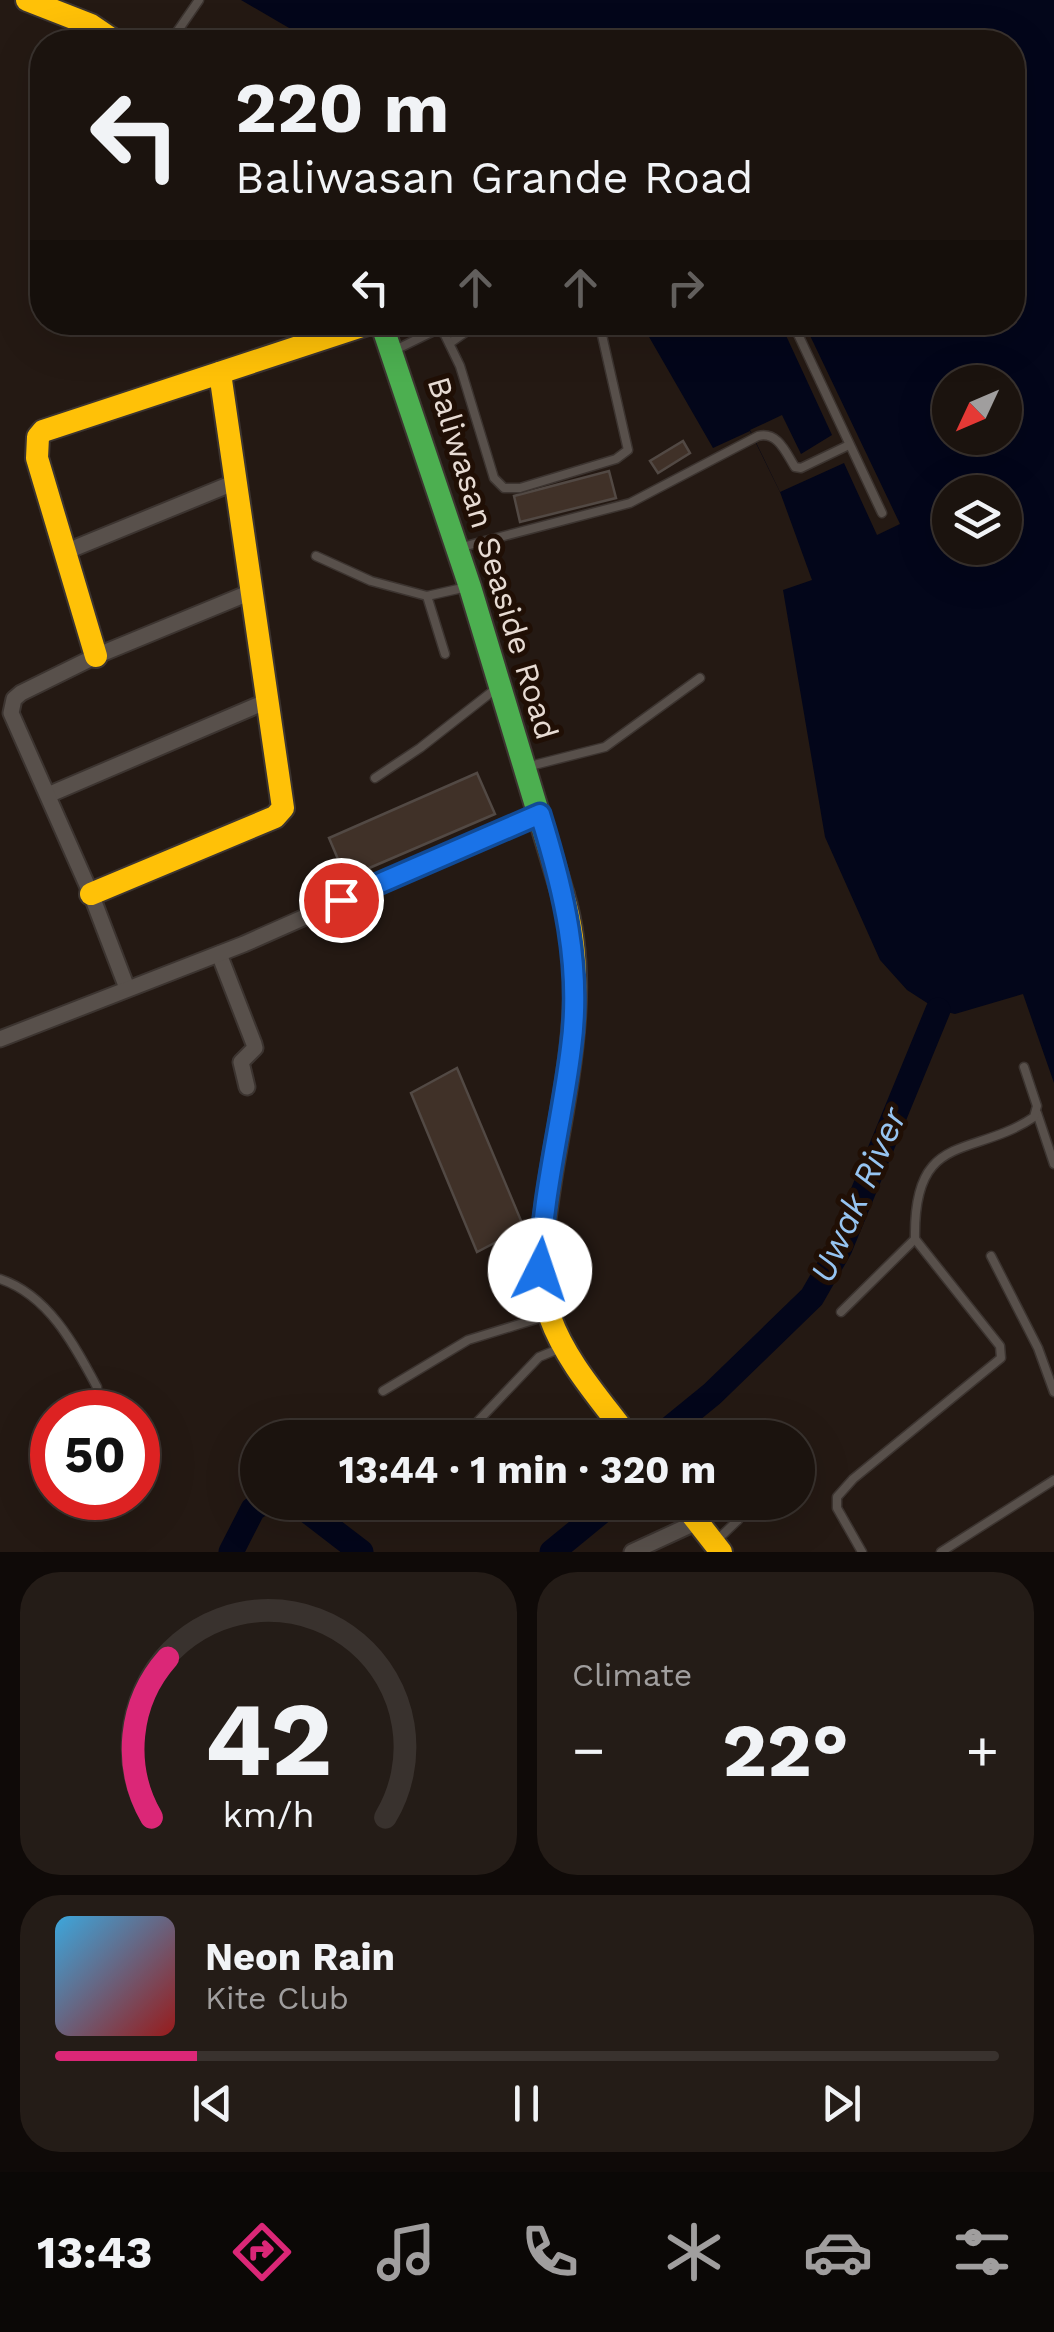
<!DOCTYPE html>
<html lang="en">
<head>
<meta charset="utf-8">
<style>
  body { margin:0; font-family:"Work Sans",sans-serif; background:#241c17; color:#f1f3f6; height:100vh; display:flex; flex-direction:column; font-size:38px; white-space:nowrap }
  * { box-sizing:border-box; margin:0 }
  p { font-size:32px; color:#a09e9e }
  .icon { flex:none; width:55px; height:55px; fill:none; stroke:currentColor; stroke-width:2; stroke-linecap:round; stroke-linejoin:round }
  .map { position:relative; height:1552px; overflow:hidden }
  .drawer { display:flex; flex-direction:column; gap:20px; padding:20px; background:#0f0a08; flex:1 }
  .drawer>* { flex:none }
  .guide { position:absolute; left:30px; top:30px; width:995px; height:305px; border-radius:40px; box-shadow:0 10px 40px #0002,0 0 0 2px #39322e; background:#1b130e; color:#f1f3f6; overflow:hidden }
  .needle { width:65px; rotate:226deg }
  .tools { position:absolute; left:932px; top:365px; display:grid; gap:20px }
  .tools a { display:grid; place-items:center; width:90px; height:90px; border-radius:50%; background:#1b130e; box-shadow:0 10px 40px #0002,0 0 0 2px #39322e; font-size:50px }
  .speed { position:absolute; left:30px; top:1390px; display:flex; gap:20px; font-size:50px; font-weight:700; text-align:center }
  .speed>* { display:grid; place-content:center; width:130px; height:130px; border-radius:50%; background:#1b130e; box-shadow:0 10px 40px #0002,0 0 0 2px #39322e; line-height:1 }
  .speed .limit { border:15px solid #d22; background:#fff; color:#111 }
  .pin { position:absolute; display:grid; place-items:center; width:85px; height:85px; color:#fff; margin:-42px; border:5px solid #fff; border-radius:50%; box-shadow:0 2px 10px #0007 }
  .me { position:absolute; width:110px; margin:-55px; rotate:4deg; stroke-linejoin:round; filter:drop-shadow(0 0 8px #0008) }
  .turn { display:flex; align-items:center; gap:35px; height:210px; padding:0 40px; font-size:45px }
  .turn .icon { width:130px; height:130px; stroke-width:2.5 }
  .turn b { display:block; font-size:70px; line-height:85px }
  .lanes { display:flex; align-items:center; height:95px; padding:0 40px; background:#0003; justify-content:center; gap:50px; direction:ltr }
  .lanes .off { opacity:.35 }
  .big { font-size:75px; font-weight:700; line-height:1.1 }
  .drawer .tile { flex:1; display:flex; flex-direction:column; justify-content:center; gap:15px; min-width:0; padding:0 35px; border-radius:40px; background:#241c17 }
  .drawer .dial { align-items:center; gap:0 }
  .dial svg { height:260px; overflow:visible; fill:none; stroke:#39322e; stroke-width:7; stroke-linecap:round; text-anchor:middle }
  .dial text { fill:#f1f3f6; stroke:none }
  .song { display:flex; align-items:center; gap:30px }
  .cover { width:120px; height:120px; border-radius:15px; background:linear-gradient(135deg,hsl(200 70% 55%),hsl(0 70% 35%)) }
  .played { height:10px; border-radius:5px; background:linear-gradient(90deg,#db2777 15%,#39322e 15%) }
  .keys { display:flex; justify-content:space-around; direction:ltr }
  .heat { display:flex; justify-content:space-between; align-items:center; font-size:55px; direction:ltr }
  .drawer .tiles { flex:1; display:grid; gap:20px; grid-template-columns:1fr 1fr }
  .tile:last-child { grid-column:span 2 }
  .trip { position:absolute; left:240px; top:1420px; width:575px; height:100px; border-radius:50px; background:#1b130e; box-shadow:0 10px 40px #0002,0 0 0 2px #39322e; font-weight:700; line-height:100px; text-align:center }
  .dock { display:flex; height:160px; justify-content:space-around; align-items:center; background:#0b0806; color:#a09e9e }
  .dock .icon { width:70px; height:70px }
  .dock .active { color:#db2777 }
  .dock b { font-size:45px; color:#f1f3f6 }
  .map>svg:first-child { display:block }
  .water { fill:#03061a; fill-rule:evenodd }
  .pier { fill:#241913 }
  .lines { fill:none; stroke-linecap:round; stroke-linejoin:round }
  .river { stroke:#03061a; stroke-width:25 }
  .building { fill:#403128; stroke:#524944; stroke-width:2.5 }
  .lane-casing { stroke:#3c3430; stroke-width:11 }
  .street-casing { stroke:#3c3430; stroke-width:19 }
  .fast-casing { stroke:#3c3430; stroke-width:26 }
  .slow-casing { stroke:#3c3430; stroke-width:26 }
  .path { stroke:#5f5753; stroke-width:2.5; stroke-dasharray:5 8; stroke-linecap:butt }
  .lane { stroke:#58504b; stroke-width:8 }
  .street { stroke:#58504b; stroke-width:15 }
  .fast { stroke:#4caf50; stroke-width:22 }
  .slow { stroke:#ffc107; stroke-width:22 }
  .route-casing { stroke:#114b97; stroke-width:25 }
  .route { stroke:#1a73e8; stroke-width:18 }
  .labels { text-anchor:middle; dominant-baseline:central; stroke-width:10; stroke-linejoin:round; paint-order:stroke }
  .street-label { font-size:32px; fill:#e7dbd3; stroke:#200f05 }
  .water-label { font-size:35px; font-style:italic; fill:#96c4f1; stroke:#200f05 }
</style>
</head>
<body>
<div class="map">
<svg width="1054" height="1552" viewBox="0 0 1054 1552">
  <rect width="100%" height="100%" fill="#241913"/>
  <path class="water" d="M 241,0 L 1054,0 L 1054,1083 L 1023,994 L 955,1014 L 938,1010 L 907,990 L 880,960 L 825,837 L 783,590 L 812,580 L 780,492 L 750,431 L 713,448 L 641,323 L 1012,322 L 1012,42 L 313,42 ZM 950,382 L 1005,382 L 1005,438 L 950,438 ZM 950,492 L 1005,492 L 1005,548 L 950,548 Z"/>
  <polygon class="pier" points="796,323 804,323 900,524 877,535 844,463 780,492 750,430 782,415 801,454 832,435 783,329"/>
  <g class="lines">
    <g class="river">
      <polyline points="658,1438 712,1394 812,1297 840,1248 938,1010"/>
      <polyline points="296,1502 361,1552"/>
      <polyline points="231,1552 253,1509 264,1502"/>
      <polyline points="552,1552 613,1502"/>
    </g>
  </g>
  <g class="building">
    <polygon points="683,441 690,453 658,473 650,461"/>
    <polygon points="609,471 616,498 520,522 514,496"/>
    <polygon points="477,773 495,814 346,878 329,838"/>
    <polygon points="457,1068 522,1223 502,1239 477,1252 411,1093"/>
  </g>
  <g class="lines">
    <defs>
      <g id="lane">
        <polyline points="170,42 199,0"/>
        <polyline points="796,330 882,513"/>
        <polyline points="450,343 480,322"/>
        <polyline points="393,351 436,330 444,333 460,366 494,478 504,488 520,488 616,459 628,450 599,322"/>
        <path d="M 462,547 L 630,503 L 758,436 C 778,431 786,453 795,467 L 801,468 L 849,445"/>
        <polyline points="316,556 371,581 427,596 467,587"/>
        <polyline points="427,596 445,654"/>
        <polyline points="530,766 605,747 700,678"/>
        <polyline points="375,778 420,748 498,687"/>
        <polyline points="1037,1113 1054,1164"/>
        <polyline points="991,1256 1038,1348 1054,1392"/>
        <path d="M 0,1279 C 48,1295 74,1344 97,1387"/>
        <polyline points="841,1312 915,1239"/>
        <polyline points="383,1391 468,1340 546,1316"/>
        <polyline points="462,1438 539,1357 561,1348"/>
        <polyline points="717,1540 738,1520 731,1508"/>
        <path d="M 862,1552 L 837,1508 L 837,1497 L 853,1479 L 1001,1358 L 1000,1346 L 915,1239 C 913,1129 972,1159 1034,1117 L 1037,1106 L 1024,1067"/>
        <polyline points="941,1552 1054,1480"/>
      </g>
      <g id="street">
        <polyline points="65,552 238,481"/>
        <polyline points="48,795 265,702"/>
        <polyline points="219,954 254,1044 255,1048 241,1062 247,1087"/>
        <polyline points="127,988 91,894 11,713 14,699 21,693 96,656 251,592"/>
        <polyline points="0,1039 244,944 540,813"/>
        <polyline points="632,1552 697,1522"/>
      </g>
      <polyline id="fast" points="381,322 470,587 563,895"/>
      <g id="slow">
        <polyline points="27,0 91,25 116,42"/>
        <polyline points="96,656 37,458 38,437 43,431 374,322"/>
        <polyline points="91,894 275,817 283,808 220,373"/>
        <path d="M 563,895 C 590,984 566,1085 551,1174 C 544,1222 534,1271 550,1317 C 566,1362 601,1400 629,1438"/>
        <polyline points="682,1502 721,1552"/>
      </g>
    </defs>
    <use href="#lane" class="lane-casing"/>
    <use href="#street" class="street-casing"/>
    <use href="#fast" class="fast-casing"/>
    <use href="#slow" class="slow-casing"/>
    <polyline class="path" points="454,42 465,32 475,42"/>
    <use href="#lane" class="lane"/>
    <use href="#street" class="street"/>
    <use href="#fast" class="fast"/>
    <use href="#slow" class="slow"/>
  </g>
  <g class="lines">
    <defs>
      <path id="route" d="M 341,900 L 540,814 C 564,891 582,966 571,1048 C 562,1122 542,1195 540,1270"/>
    </defs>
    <use href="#route" class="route-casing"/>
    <use href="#route" class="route"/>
  </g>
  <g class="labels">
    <g class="street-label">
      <text transform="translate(493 558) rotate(73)">Baliwasan Seaside Road</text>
    </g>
    <g class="water-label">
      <text transform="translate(858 1195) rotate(-66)">Uwak River</text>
    </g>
  </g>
</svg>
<div class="tools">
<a><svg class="needle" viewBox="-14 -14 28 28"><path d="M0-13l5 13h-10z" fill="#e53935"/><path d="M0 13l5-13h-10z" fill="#a09e9e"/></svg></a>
<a><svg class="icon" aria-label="layers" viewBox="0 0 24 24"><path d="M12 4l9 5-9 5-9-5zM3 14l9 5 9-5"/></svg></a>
</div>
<div class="speed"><div class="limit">50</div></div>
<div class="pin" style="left:341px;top:900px;background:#d93025"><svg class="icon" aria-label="arrive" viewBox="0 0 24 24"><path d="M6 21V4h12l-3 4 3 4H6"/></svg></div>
<svg class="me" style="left:540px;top:1270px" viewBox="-20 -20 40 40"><circle r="19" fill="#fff"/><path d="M0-13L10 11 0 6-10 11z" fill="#1a73e8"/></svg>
<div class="trip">13:44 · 1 min · 320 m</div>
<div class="guide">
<div class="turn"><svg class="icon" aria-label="left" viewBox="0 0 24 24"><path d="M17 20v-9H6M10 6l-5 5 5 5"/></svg><div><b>220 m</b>Baliwasan Grande Road</div></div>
<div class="lanes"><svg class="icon" aria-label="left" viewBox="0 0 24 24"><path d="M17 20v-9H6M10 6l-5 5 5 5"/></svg><svg class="icon off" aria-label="ahead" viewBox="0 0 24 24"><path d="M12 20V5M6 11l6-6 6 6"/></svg><svg class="icon off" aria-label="ahead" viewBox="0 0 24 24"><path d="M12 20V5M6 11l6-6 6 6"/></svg><svg class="icon off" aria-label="right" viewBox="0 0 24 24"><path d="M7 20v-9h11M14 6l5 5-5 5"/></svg></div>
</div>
</div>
<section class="drawer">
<div class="tiles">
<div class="tile dial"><svg viewBox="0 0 100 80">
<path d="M14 69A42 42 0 1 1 86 69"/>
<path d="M14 69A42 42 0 0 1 19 20" stroke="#db2777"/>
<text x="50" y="56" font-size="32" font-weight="700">42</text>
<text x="50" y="72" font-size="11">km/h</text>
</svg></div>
<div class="tile"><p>Climate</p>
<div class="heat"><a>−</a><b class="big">22°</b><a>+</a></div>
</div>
<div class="tile">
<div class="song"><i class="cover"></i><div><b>Neon Rain</b><p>Kite Club</p></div></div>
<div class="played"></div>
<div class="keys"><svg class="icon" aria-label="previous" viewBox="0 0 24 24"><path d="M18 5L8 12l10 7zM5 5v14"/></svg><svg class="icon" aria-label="pause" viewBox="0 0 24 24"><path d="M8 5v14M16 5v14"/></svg><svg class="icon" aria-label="next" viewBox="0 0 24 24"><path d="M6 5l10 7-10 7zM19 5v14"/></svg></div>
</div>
</div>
</section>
<nav class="dock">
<b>13:43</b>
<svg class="icon active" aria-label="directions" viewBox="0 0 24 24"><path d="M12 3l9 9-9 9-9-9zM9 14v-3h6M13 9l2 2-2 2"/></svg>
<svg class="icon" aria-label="music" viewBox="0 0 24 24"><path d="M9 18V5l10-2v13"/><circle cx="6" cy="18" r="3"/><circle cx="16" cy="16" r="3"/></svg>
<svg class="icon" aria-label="phone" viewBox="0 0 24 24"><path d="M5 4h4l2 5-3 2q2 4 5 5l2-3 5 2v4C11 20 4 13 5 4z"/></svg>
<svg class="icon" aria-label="climate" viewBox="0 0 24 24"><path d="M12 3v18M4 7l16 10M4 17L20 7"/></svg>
<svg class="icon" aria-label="car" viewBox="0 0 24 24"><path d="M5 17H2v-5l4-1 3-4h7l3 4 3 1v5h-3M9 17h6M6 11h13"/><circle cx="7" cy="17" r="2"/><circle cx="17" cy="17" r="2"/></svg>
<svg class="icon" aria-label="filters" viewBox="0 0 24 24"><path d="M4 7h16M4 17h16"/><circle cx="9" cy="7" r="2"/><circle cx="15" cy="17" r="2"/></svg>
</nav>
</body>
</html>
